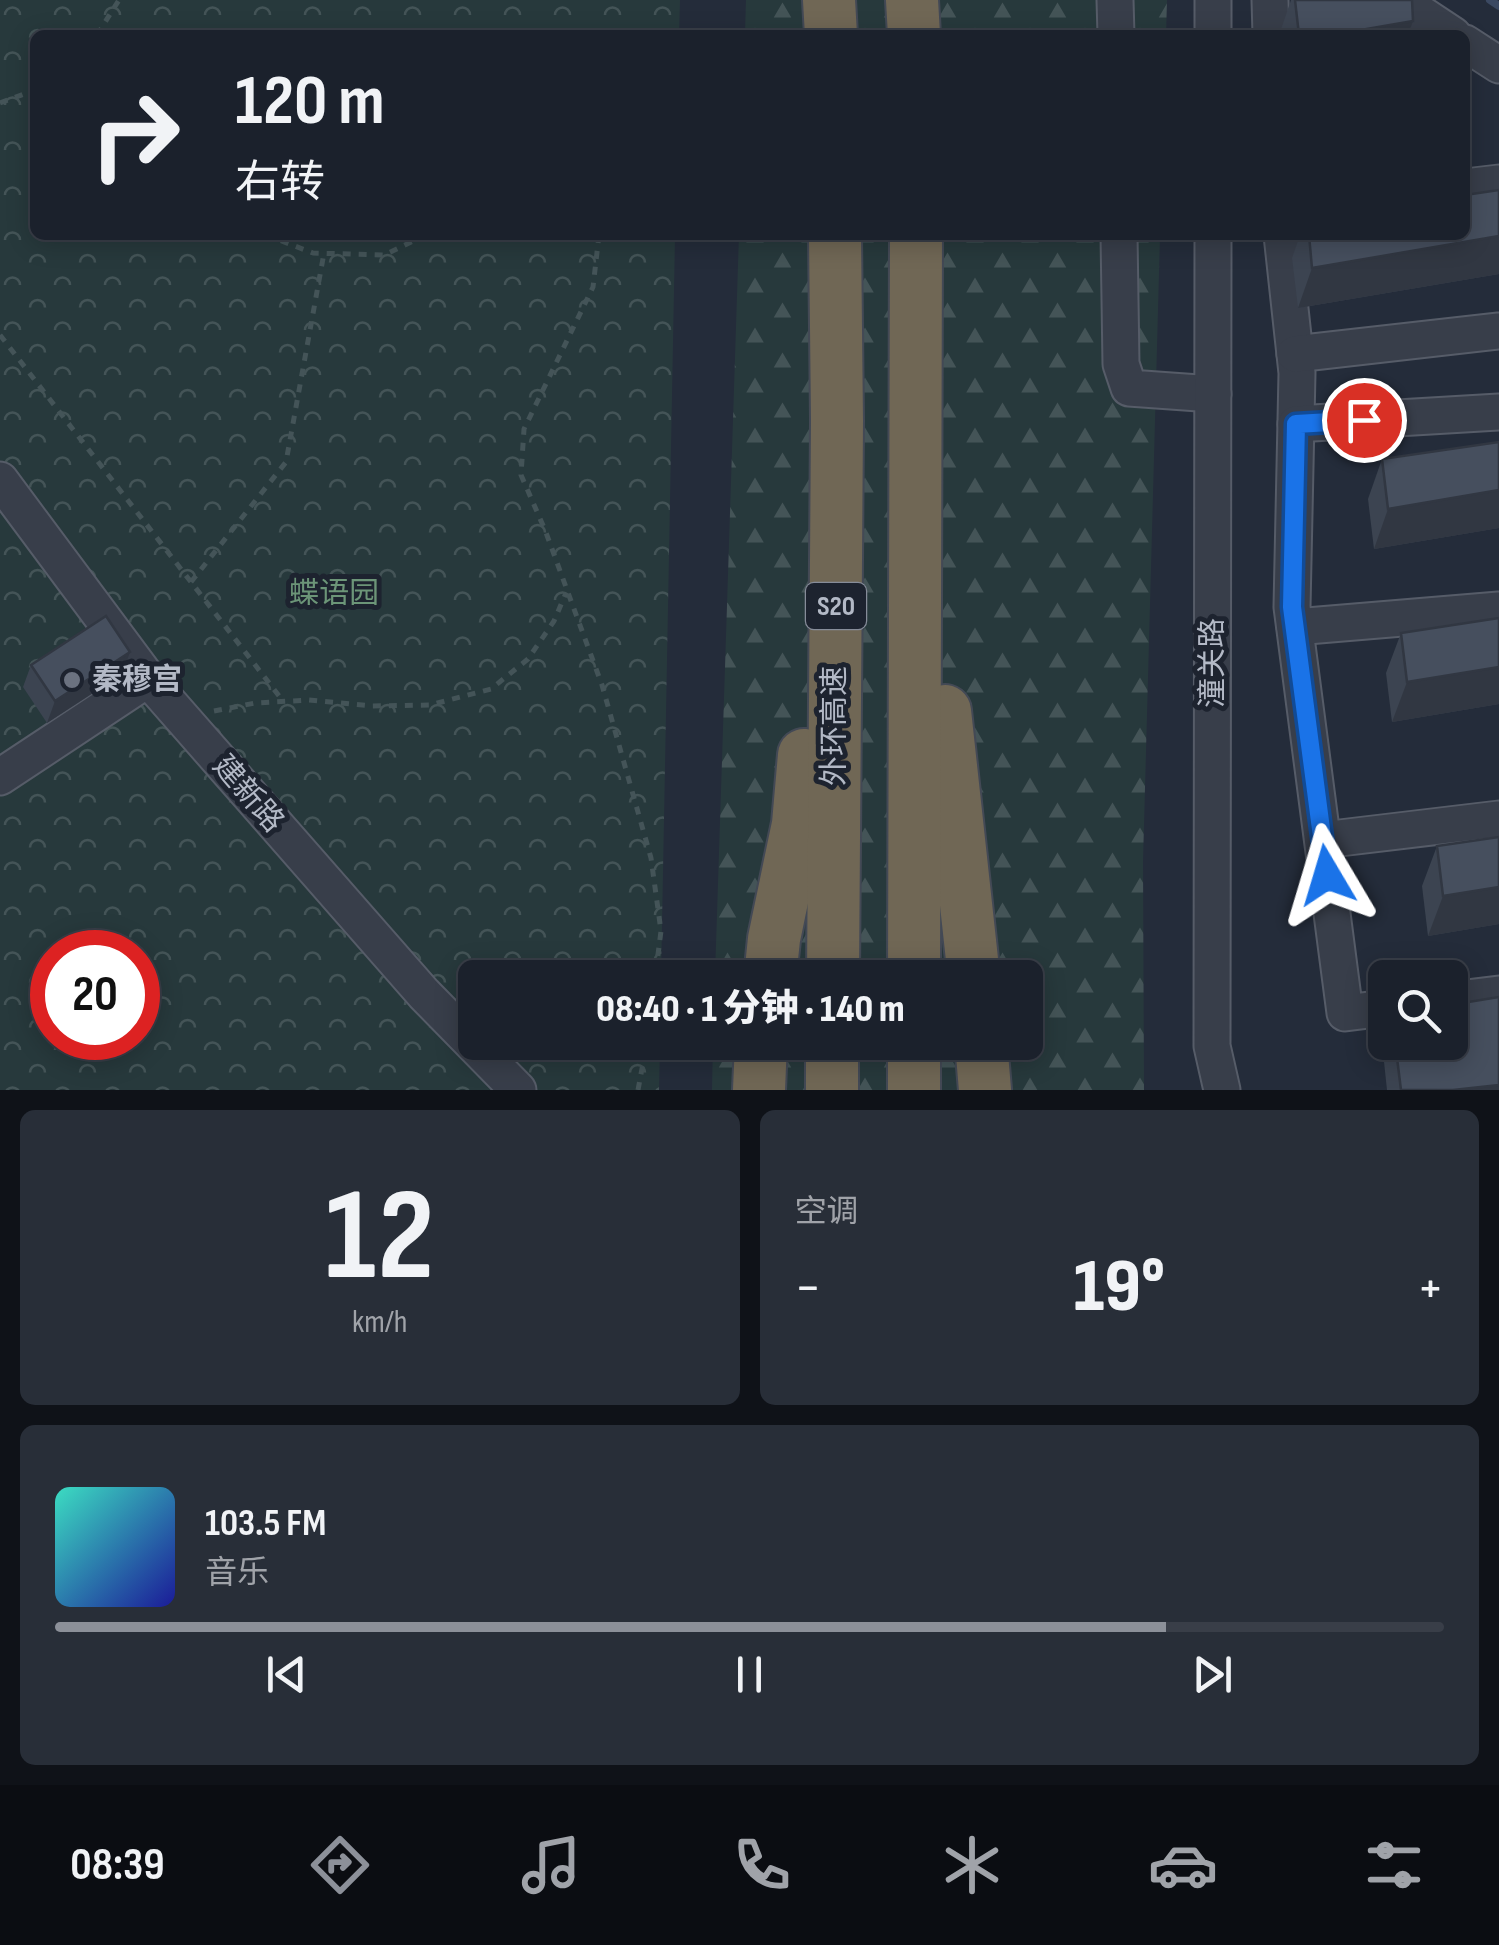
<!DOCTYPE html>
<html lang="zh">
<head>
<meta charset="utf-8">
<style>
  body { margin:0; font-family:"Sofia Sans Condensed","Noto Sans SC",sans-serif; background:#282e38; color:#f1f3f6; height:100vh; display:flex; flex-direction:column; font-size:38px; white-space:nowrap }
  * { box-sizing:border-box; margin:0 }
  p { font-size:32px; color:#a0a3a9 }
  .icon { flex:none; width:55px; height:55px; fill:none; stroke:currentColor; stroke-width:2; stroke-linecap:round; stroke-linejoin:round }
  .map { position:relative; height:1090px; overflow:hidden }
  .panel { display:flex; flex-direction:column; gap:20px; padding:20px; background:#0f1218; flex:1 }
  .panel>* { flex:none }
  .hud { position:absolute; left:30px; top:30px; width:1440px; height:210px; border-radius:15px; box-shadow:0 5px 25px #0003,0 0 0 2px #393e48; background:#1b212c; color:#f1f3f6; overflow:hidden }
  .controls { position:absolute; left:1368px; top:960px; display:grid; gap:20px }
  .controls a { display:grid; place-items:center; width:100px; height:100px; border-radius:15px; background:#1b212c; box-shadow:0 5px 25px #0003,0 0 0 2px #393e48; font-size:50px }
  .speed { position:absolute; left:30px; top:930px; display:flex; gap:20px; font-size:50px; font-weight:700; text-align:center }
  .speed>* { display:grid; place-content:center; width:130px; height:130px; border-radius:50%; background:#1b212c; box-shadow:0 5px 25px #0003,0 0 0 2px #393e48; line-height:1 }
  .speed .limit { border:15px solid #d22; background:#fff; color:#111 }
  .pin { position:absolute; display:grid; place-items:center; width:85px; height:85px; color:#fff; margin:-42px; border:5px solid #fff; border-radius:50%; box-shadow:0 2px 10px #0007 }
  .me { position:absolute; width:110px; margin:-55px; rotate:353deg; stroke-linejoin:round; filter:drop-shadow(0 0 8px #0008) }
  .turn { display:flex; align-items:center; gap:35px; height:210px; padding:0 40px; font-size:45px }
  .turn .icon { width:130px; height:130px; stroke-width:2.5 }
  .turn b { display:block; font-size:70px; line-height:85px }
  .big { font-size:75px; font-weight:800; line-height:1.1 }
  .panel .card { flex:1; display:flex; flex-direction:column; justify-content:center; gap:15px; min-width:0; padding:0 35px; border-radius:15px; background:#282e38 }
  .panel .dial { align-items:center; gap:0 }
  .dial b { font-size:130px; line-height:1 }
  .song { display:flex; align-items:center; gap:30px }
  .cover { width:120px; height:120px; border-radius:15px; background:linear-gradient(135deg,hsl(170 70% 55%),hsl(240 70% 35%)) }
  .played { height:10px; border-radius:5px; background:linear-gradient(90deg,#8c9099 80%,#393e48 80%) }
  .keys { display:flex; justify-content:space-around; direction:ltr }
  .heat { display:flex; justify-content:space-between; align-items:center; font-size:55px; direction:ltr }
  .panel .tiles { flex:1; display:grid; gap:20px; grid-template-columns:1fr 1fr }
  .card:last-child { grid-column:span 2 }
  .trip { position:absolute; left:458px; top:960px; width:585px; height:100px; border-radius:15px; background:#1b212c; box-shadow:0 5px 25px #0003,0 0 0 2px #393e48; font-weight:800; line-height:100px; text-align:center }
  .tab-bar { display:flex; height:160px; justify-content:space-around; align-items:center; background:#0b0d12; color:#a0a3a9 }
  .tab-bar .icon { width:70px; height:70px }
  .tab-bar .active { color:#8c9099 }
  .tab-bar b { font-size:45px; color:#f1f3f6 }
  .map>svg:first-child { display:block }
  .forest { fill:url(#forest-firs) }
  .park { fill:url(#park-crowns); fill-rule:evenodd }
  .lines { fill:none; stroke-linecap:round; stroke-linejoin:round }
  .stream { stroke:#3b4962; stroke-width:8 }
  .minor-casing { stroke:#565c68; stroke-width:39 }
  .highway-casing { stroke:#434955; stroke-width:56 }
  .path { stroke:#445458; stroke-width:5; stroke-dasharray:8 8; stroke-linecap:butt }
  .minor { stroke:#383e4a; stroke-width:35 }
  .highway { stroke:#706755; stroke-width:52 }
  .wall { fill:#3c4451 }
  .shaded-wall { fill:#313742 }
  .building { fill:#464f5e; stroke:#313742; stroke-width:2.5 }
  .route-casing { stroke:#114b97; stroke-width:25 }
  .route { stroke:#1a73e8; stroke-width:18 }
  .worship-dot { fill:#6b7280; stroke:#1d232f; stroke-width:4 }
  .labels { text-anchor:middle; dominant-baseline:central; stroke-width:10; stroke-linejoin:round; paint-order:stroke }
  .shield { fill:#1d232f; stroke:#868c99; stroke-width:2.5 }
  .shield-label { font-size:28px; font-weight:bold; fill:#b3b9c6 }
  .park-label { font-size:30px; fill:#6c9578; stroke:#1d232f }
  .street-label { font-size:30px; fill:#b3b9c6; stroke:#1d232f }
  .poi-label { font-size:30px; font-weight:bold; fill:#b3b9c6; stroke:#1d232f; text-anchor:start }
</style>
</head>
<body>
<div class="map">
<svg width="1499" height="1090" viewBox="0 0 1499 1090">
  <defs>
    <pattern id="forest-firs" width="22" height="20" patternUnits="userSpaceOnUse" patternTransform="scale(2.5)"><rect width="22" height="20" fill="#27393c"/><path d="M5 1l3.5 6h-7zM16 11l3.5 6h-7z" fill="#445457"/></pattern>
    <pattern id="park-crowns" width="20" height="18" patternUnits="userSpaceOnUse" patternTransform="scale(2.5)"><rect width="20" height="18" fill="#27393c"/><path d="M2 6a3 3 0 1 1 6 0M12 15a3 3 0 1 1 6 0" fill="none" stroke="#445457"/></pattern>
  </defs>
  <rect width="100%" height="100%" fill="#242c3a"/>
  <g class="forest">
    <polygon points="746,0 1167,0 1166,35 745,35"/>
    <polygon points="739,235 1160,235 1143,861 1144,1090 712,1090 713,1043 1025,1042 1025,978 715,977"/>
  </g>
  <path class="park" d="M 0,0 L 680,0 L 679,35 L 35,35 L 35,235 L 675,235 L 661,977 L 475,978 L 475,1042 L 660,1043 L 659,1090 L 0,1090 ZM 52,952 L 138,952 L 138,1038 L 52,1038 Z"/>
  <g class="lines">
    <polyline class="stream" points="1490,0 1499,6"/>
    <defs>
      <g id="minor">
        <polyline points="1115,0 1116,35"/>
        <polyline points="1270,0 1271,35"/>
        <polyline points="1400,0 1453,35"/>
        <polyline points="1213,35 1213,0"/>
        <polyline points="1465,43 1499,65"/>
        <polyline points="1465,187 1499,183"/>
        <polyline points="1119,235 1121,364 1129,388 1213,394"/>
        <polyline points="1213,235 1212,1046 1222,1090"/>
        <polyline points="1282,235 1297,373 1292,607 1345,1013 1385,1008"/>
        <polyline points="1295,354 1499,331"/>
        <polyline points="1296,424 1499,412"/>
        <polyline points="0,480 148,679 424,994 518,1090"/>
        <polyline points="1295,627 1499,610"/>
        <polyline points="0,777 148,679"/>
        <polyline points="1323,840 1499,819"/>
        <polyline points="1450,1000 1499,994"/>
      </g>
      <g id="highway">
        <polyline points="829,0 831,35"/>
        <polyline points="912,0 914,35"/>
        <polyline points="945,711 974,978"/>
        <polyline points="770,978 774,939 798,824 804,755"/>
        <polyline points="833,978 837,421 835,235"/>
        <polyline points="914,978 916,235"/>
        <polyline points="981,1042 985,1090"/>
        <polyline points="759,1090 761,1042"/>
        <polyline points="832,1090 832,1042"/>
        <polyline points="914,1090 914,1042"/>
      </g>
    </defs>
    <use href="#minor" class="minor-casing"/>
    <use href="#highway" class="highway-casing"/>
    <g class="path">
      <polyline points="97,35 119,0"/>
      <polyline points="0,103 35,90"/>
      <polyline points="266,235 313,253 384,255 426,235"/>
      <polyline points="599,235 593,287 524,429 521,475 545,530 602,685 651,858 661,931 655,978"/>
      <polyline points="0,335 283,701"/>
      <polyline points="191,582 286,462 324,253"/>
      <polyline points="214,711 255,703 309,700 372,706 430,705 491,689 528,659 554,621 566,593"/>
      <polyline points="638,1090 647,1042"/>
    </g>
    <use href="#minor" class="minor"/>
    <use href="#highway" class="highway"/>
  </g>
  <g class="wall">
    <polygon points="1291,0 1412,0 1408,35 1279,35"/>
    <polygon points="1499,190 1499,274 1298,308 1292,258 1300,235 1465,235"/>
    <polygon points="1499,442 1499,528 1374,549 1368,499 1382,459"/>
    <polygon points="1499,618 1499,704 1392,722 1386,673 1401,633"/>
    <polygon points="31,665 122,674 47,723 23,687"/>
    <polygon points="1499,837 1499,924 1428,936 1422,886 1437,846"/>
    <polygon points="1385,1034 1385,1042 1450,1042 1499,1090 1387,1090 1382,1043"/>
  </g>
  <g class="shaded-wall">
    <polygon points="1413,21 1408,35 1332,35"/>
    <polygon points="1499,236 1499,274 1298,308 1312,268"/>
    <polygon points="1499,490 1499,528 1374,549 1388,509"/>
    <polygon points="130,652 122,674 47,723 55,701"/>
    <polygon points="1499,667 1499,704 1392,722 1407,682"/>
    <polygon points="1499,887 1499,924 1428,936 1443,896"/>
    <polygon points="1499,1085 1499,1090 1453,1090"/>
  </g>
  <g class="building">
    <polygon points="1295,0 1412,0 1413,21 1332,35 1299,35"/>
    <polygon points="1499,190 1499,236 1312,268 1309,235 1465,235 1465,195"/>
    <polygon points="1499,442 1499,490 1388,509 1382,459"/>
    <polygon points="106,616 130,652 55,701 31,665"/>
    <polygon points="1499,618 1499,667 1407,682 1401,633"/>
    <polygon points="1499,837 1499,887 1443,896 1437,846"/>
    <polygon points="1499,997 1499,1085 1453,1090 1401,1090 1395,1042 1450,1042 1450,1005"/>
  </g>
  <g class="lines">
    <defs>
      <polyline id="route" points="1327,875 1292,607 1296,424 1364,420"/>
    </defs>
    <use href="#route" class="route-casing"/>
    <use href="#route" class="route"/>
  </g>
  <circle class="worship-dot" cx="72" cy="680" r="10"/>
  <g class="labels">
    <rect class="shield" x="806" y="583" width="60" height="46" rx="8"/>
    <g class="shield-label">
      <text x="836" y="606">S20</text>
    </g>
    <g class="park-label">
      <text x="334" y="594">蝶语园</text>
    </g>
    <g class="street-label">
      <text transform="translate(1213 663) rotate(-90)">潼关路</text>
      <text transform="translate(835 726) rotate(-90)">外环高速</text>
      <text transform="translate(248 794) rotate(49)">建新路</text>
    </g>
    <g class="poi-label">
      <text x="92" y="680">秦穆宫</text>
    </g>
  </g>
</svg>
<div class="controls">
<a><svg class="icon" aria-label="search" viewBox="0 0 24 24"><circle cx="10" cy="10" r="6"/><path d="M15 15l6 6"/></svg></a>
</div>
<div class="speed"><div class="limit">20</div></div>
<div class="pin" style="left:1364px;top:420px;background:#d93025"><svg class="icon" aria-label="arrive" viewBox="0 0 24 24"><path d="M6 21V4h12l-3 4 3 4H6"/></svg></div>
<svg class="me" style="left:1327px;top:875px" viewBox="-20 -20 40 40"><path d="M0-17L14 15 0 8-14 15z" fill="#1a73e8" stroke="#fff" stroke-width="4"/></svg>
<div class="trip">08:40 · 1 分钟 · 140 m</div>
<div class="hud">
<div class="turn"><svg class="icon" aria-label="right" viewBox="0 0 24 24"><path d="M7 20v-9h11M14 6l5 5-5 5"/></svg><div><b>120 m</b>右转</div></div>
</div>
</div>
<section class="panel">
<div class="tiles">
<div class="card dial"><b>12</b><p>km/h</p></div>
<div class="card"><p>空调</p>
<div class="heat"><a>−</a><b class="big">19°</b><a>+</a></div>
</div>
<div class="card">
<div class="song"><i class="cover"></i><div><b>103.5 FM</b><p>音乐</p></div></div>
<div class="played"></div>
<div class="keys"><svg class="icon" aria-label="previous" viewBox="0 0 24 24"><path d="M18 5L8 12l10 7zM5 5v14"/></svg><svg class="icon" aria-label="pause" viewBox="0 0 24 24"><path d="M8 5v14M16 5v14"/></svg><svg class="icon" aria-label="next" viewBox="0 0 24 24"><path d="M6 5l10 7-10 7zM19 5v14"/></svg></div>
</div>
</div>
</section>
<nav class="tab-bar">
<b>08:39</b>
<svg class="icon active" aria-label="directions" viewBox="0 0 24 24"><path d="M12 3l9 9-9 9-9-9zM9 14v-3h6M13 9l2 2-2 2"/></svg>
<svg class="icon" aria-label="music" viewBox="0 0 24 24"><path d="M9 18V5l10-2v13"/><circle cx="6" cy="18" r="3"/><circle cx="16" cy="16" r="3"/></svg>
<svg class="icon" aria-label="phone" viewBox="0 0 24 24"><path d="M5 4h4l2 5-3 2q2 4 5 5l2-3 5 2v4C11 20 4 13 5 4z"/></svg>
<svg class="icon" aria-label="climate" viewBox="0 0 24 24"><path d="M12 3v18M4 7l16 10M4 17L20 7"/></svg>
<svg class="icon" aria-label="car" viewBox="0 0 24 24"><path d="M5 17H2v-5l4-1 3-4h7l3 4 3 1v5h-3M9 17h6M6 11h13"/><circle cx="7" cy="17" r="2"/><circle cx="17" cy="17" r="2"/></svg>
<svg class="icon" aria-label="filters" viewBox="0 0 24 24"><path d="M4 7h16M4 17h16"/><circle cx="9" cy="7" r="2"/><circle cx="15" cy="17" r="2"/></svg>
</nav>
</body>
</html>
